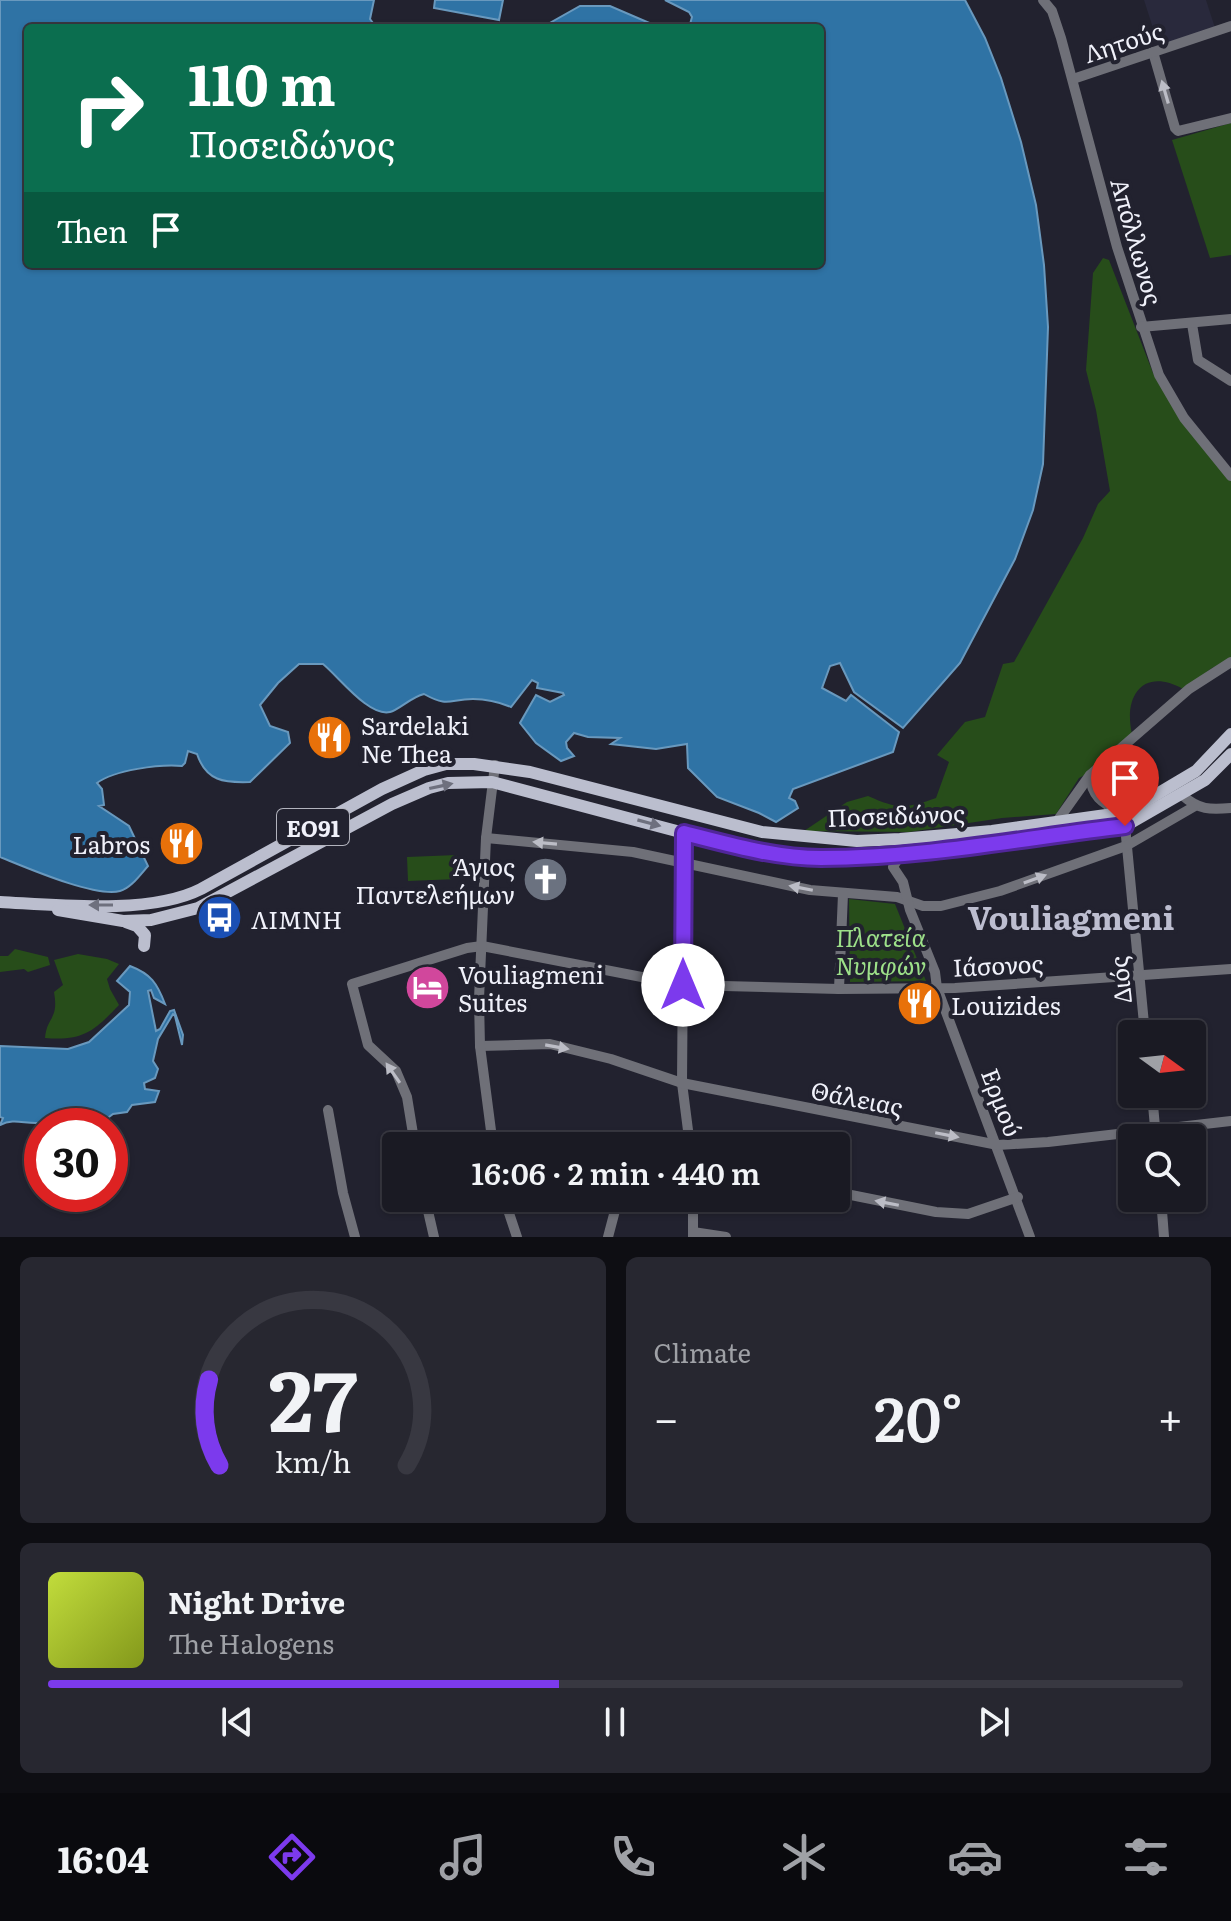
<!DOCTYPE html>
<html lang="en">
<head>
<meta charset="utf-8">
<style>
  body { margin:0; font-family:Literata,serif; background:#272730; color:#f1f3f6; height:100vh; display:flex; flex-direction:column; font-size:30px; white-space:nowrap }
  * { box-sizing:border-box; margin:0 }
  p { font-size:26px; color:#9fa1a6 }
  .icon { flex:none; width:44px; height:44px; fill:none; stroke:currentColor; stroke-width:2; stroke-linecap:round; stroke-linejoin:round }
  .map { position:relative; height:1237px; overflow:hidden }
  .drawer { display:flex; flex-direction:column; gap:20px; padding:20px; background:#0e0e13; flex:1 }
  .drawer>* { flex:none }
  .top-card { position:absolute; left:24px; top:24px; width:800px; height:244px; border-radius:8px; box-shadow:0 2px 6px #0004,0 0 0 2px #383841; background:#0b6e4f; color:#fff; overflow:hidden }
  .needle { width:52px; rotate:105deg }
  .buttons { position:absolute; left:1118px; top:1020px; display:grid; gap:16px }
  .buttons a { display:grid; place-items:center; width:88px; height:88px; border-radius:8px; background:#1a1a23; box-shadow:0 2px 6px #0004,0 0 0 2px #383841; font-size:40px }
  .speed { position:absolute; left:24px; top:1108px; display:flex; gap:16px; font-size:40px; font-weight:700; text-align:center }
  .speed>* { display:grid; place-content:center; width:104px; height:104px; border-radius:50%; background:#1a1a23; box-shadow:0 2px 6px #0004,0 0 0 2px #383841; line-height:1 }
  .speed .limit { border:12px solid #d22; background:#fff; color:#111 }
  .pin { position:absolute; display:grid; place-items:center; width:68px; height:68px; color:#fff; margin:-82px -34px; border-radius:50% 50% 50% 0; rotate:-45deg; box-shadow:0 0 8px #0007 }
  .pin .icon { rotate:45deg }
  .me { position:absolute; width:88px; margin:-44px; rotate:0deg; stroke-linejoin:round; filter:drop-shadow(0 0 6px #0008) }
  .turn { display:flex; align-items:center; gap:28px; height:168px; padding:0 32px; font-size:36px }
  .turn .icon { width:104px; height:104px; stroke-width:2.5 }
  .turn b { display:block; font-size:56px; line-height:68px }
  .then { display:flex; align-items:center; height:76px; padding:0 32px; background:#0003; gap:16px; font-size:30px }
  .big { font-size:60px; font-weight:600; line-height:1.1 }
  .drawer .widget { flex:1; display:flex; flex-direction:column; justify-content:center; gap:12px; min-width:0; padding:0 28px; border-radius:12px; background:#272730 }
  .drawer .dial { align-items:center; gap:0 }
  .dial svg { height:208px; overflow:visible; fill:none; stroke:#383841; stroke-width:7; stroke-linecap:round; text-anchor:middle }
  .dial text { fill:#f1f3f6; stroke:none }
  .song { display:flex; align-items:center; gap:24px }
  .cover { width:96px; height:96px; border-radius:12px; background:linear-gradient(135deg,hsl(70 70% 55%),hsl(70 70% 35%)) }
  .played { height:8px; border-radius:4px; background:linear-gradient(90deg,#7c3aed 45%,#383841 45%) }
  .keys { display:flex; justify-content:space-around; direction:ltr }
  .heat { display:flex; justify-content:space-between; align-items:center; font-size:44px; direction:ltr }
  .drawer .tiles { flex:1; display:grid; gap:20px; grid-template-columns:1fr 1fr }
  .widget:last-child { grid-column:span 2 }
  .trip { position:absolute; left:382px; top:1132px; width:468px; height:80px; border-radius:8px; background:#1a1a23; box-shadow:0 2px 6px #0004,0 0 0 2px #383841; font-weight:600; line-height:80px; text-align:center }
  .dock { display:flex; height:128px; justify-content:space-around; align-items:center; background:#0a0a0e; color:#9fa1a6 }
  .dock .icon { width:56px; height:56px }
  .dock .on { color:#7c3aed }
  .dock b { font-size:36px; color:#f1f3f6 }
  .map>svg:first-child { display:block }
  .built { fill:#29293c }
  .green { fill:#274d1a }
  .water { fill:#2f73a5; stroke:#6999be; stroke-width:2 }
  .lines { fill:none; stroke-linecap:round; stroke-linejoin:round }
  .minor { stroke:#6f7078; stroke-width:10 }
  .major { stroke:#bbbece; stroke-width:12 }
  .oneway { fill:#bcbdc6 }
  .oneway2 { fill:#6e707e }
  .route-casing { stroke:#51269a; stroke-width:20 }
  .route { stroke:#7c3aed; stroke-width:14 }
  .labels { text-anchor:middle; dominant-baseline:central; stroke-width:8; stroke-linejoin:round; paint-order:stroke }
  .shield { fill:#22222f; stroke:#b2b3bd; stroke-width:2 }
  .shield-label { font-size:22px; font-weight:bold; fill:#f0f1fa }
  .street-label { font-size:24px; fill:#f0f1fa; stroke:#22222f }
  .poi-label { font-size:24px; fill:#f0f1fa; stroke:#22222f; text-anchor:start }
  .park-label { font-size:24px; font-style:italic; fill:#9de089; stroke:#22222f }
  .district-label { font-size:32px; font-weight:bold; fill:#bdbed0; stroke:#22222f }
</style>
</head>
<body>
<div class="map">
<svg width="1231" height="1237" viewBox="0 0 1231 1237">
  <rect width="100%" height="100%" fill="#22222f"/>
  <polygon class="built" points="1144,0 1206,0 1217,34 1161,53"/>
  <g class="green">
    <polygon points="1231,123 1231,255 1210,258 1172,140"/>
    <path d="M 1103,258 L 1109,260 L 1153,373 L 1231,479 L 1231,659 L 1212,668 L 1183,689 C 1144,667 1123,695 1132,734 L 1098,768 L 1079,778 L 1056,814 L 1002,818 L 909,832 L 804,831 L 847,802 L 868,796 C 897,809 906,809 936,798 L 949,762 L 937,755 L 965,722 L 985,717 L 1003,664 L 1014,662 L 1083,538 L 1098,504 L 1110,491 L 1096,410 L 1086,370 L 1093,273 Z"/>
    <polygon points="457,855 458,879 408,881 407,857"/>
    <polygon points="849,899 895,904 926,981 850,982"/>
    <polygon points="15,949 48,957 50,965 28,972 24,969 0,972 0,956 8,956"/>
    <path d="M 78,954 L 107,959 L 119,964 L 107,979 L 110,989 L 119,1005 C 94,1031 84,1041 45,1038 C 47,1016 59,1020 54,992 L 63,985 L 54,960 Z"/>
  </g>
  <g class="water">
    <path d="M 0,0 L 374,0 L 370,19 L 373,23 L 390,28 L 28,28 L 28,264 L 820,264 L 820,28 L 689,28 L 692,17 L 689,12 L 665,0 L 965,0 L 985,38 L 1001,78 L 1021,142 L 1036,205 L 1044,265 L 1048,327 L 1043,464 L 1033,510 L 1015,559 L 960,663 L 903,728 L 854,692 L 840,663 L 830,666 L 822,688 L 846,701 L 851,695 L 899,732 L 893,752 L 793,789 L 789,798 L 795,801 L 798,808 L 776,822 L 759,813 L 717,797 L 688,768 L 687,744 L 656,749 L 611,744 L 620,738 L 588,737 L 574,733 L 566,742 L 567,748 L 574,756 L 561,761 L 536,743 L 520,723 L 536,695 L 550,702 L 564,695 L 563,693 L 537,688 L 538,683 L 532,680 L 511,707 C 499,702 486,699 473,699 C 449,699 449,708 424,694 C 411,697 399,710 390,712 C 369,717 340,678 323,664 L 299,664 L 278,683 L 260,705 L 270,726 L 288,732 L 290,743 L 250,782 C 224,783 206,781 197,754 L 188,751 L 185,763 L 182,766 C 160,764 114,770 97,783 L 102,789 L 104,805 L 99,806 L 129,826 L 148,866 C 140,875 131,888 120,891 C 96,898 25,867 0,857 Z"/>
    <polygon points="435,0 503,0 499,20 434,8"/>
    <polygon points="580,6 610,6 661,28 541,28"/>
    <path d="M 130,966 C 151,974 157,983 165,1004 L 154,998 L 151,990 L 148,991 L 156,1031 L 160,1029 L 170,1011 L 174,1010 L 183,1035 L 182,1045 L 175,1016 L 173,1014 L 158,1039 L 153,1061 L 158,1069 L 155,1078 L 144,1083 L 145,1089 L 159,1091 L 155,1102 L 132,1105 L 127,1112 L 113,1114 L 105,1120 C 83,1121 61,1122 39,1123 C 24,1124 14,1118 0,1125 L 3,1118 L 0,1117 L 0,1046 L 68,1049 L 89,1042 L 129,1005 L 130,992 L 117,981 Z"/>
  </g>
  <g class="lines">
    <g class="minor">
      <polyline points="1043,0 1052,11 1061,38 1117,247 1159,375 1184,418 1231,476"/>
      <polyline points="1153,52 1175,128 1178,131 1231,118"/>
      <polyline points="1073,79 1231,26"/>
      <polyline points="1192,324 1198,360 1231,381"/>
      <polyline points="1141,327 1231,319"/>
      <path d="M 1090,775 C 1091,796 1102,803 1120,812"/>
      <path d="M 1182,795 C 1199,810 1210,810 1231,808"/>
      <polyline points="1058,820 1090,775 1189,689 1231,662"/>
      <polyline points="1125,826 1145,1034"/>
      <polyline points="684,833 682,1083 690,1146"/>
      <polyline points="486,838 633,852 810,890 897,897 923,906 941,906 1000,891 1126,846 1195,806"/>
      <polyline points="901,854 893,867 903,882 910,910 935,972 937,988 1030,1237"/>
      <polyline points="839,989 843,894"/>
      <polyline points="480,1046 550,1044 611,1059 682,1083 998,1145 1048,1142 1231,1121"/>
      <polyline points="1152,1094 1156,1138"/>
      <polyline points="328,1110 343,1193 355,1237"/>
      <polyline points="415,1146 407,1097 396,1071 368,1045 352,984 467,948 482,946 683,985 839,989 955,988 1231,969"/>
      <polyline points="493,1146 480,1046 479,999 486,838 495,765"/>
      <polyline points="836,1192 936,1212 968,1214 1018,1197"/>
      <polyline points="425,1198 434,1237"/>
      <polyline points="504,1198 517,1237"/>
      <polyline points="595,1198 617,1203"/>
      <polyline points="693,1198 693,1237"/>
      <polyline points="1161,1198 1164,1237"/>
      <polyline points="693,1232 726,1237"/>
      <polyline points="608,1237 617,1203 623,1198"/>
    </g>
    <g class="major">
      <path d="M 0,902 C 57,905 150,915 201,889 L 382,789 L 424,770 L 446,764 L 474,764 L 530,772 L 762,832 L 857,841 L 900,839 L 992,831 L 1106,815 L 1132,809 L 1196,771 L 1231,734"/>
      <polyline points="58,910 123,921 151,920 198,908 392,804 429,788 448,783 492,782 733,846 820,858 922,852 1125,826 1205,780 1231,754"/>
      <polyline points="126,922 137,926 145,935 144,946"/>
    </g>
  </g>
  <defs><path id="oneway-solid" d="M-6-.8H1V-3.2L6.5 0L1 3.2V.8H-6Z" transform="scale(2)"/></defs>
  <g class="oneway">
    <use href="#oneway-solid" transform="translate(1165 92) rotate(-106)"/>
    <use href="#oneway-solid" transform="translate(545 843) rotate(-175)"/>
    <use href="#oneway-solid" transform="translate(1035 879) rotate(-20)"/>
    <use href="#oneway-solid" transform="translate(801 888) rotate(-169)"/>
    <use href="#oneway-solid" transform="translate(557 1047) rotate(10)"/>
    <use href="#oneway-solid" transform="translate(393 1073) rotate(-125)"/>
    <use href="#oneway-solid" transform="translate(947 1135) rotate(11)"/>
    <use href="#oneway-solid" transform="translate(887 1203) rotate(-169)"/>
  </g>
  <g class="oneway2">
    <use href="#oneway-solid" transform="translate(441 786) rotate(-12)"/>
    <use href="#oneway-solid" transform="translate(649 823) rotate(15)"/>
    <use href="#oneway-solid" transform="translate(101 905) rotate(-180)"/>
  </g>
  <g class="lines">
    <defs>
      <path id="route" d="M 683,985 L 684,833 C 728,844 775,858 821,858 C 923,858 1024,838 1125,826"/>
    </defs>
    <use href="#route" class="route-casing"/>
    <use href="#route" class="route"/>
  </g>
  <defs>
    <symbol id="restaurant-disc" viewBox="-11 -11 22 22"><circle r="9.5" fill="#e8710a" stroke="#22222f"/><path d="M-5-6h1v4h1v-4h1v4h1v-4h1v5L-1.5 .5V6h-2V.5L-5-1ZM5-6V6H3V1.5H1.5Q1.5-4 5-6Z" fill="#fff"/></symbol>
    <symbol id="church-disc" viewBox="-11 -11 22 22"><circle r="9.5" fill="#6b7280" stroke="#22222f"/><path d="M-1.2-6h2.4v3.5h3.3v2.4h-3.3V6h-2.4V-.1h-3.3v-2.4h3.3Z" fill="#fff"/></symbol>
    <symbol id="bus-disc" viewBox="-11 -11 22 22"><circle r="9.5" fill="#1a4fb4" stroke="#22222f"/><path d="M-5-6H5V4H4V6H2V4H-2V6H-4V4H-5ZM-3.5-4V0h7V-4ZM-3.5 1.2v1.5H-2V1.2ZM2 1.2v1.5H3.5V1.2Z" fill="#fff"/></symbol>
    <symbol id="hotel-disc" viewBox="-11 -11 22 22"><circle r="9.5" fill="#d1479c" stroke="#22222f"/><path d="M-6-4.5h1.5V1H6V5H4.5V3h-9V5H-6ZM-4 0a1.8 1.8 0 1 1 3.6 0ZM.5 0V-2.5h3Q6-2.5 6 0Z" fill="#fff"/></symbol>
  </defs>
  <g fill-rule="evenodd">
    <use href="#restaurant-disc" x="304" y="712" width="51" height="51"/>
    <use href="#restaurant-disc" x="156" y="818" width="51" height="51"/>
    <use href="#church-disc" x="520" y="854" width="51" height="51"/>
    <use href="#bus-disc" x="194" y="892" width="51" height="51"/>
    <use href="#hotel-disc" x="402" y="962" width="51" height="51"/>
    <use href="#restaurant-disc" x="894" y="978" width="51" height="51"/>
  </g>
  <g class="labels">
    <rect class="shield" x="277" y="809" width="72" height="36" rx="6"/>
    <g class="shield-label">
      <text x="313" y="827">ΕΟ91</text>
    </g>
    <g class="street-label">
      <text transform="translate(1123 41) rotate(-18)">Λητούς</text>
      <text transform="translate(1138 241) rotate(74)">Απόλλωνος</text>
      <text transform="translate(896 814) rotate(-2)">Ποσειδώνος</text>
      <text transform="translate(998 964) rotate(-3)">Ιάσονος</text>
      <text transform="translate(1119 980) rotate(-96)">Διός</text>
      <text transform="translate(857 1097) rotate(11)">Θάλειας</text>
      <text transform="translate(1003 1102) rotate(69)">Ερμού</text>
    </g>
    <g class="poi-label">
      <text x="361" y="724">Sardelaki<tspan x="361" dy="28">Ne Thea</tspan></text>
      <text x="150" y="843" text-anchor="end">Labros</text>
      <text x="515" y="865" text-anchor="end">Άγιος<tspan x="515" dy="28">Παντελεήμων</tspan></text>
      <text x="251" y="918">ΛΙΜΝΗ</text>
      <text x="458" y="973">Vouliagmeni<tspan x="458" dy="28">Suites</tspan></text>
      <text x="951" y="1004">Louizides</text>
    </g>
    <g class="park-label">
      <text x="881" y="936">Πλατεία<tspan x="881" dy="28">Νυμφών</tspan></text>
    </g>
    <g class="district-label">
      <text x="1071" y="916">Vouliagmeni</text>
    </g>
  </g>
</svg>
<div class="buttons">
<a><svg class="needle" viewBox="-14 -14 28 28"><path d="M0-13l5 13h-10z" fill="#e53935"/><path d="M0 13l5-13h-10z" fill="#9fa1a6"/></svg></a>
<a><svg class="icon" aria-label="search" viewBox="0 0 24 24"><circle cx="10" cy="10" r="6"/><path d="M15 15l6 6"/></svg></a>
</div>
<div class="speed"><div class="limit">30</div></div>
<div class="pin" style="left:1125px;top:826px;background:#d93025"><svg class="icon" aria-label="arrive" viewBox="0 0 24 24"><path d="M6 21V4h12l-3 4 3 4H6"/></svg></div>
<svg class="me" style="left:683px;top:985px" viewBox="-20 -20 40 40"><circle r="19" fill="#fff"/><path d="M0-13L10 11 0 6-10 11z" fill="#7c3aed"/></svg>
<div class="trip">16:06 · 2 min · 440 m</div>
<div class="top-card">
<div class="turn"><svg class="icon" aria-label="right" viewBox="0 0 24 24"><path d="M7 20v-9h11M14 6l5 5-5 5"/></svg><div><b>110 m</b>Ποσειδώνος</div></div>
<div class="then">Then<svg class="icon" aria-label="arrive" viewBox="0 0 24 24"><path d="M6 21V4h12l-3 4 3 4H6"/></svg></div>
</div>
</div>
<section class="drawer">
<div class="tiles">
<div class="widget dial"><svg viewBox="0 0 100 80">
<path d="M14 69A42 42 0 1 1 86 69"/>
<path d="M14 69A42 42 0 0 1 10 36" stroke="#7c3aed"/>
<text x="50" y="56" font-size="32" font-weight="700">27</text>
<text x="50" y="72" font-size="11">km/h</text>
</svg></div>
<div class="widget"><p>Climate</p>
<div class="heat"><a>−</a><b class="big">20°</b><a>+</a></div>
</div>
<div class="widget">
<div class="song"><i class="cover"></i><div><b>Night Drive</b><p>The Halogens</p></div></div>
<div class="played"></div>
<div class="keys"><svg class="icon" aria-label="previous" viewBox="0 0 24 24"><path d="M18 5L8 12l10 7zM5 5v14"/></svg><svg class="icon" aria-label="pause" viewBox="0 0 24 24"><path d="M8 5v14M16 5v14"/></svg><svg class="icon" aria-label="next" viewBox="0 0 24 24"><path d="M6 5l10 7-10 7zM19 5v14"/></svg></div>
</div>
</div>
</section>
<nav class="dock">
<b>16:04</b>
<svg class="icon on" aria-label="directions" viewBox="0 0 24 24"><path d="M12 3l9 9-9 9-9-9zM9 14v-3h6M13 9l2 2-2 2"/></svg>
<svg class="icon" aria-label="music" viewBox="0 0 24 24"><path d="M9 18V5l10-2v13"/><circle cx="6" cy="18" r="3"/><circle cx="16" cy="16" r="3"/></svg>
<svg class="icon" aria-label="phone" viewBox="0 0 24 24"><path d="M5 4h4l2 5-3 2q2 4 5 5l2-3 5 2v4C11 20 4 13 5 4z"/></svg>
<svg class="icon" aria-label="climate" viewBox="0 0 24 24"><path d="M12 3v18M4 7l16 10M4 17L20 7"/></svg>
<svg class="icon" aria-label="car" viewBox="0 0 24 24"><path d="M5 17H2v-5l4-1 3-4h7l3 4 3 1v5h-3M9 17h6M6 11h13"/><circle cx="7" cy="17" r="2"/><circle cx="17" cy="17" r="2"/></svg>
<svg class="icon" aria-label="filters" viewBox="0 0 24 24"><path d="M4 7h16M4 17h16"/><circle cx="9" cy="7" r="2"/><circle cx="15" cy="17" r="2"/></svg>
</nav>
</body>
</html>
